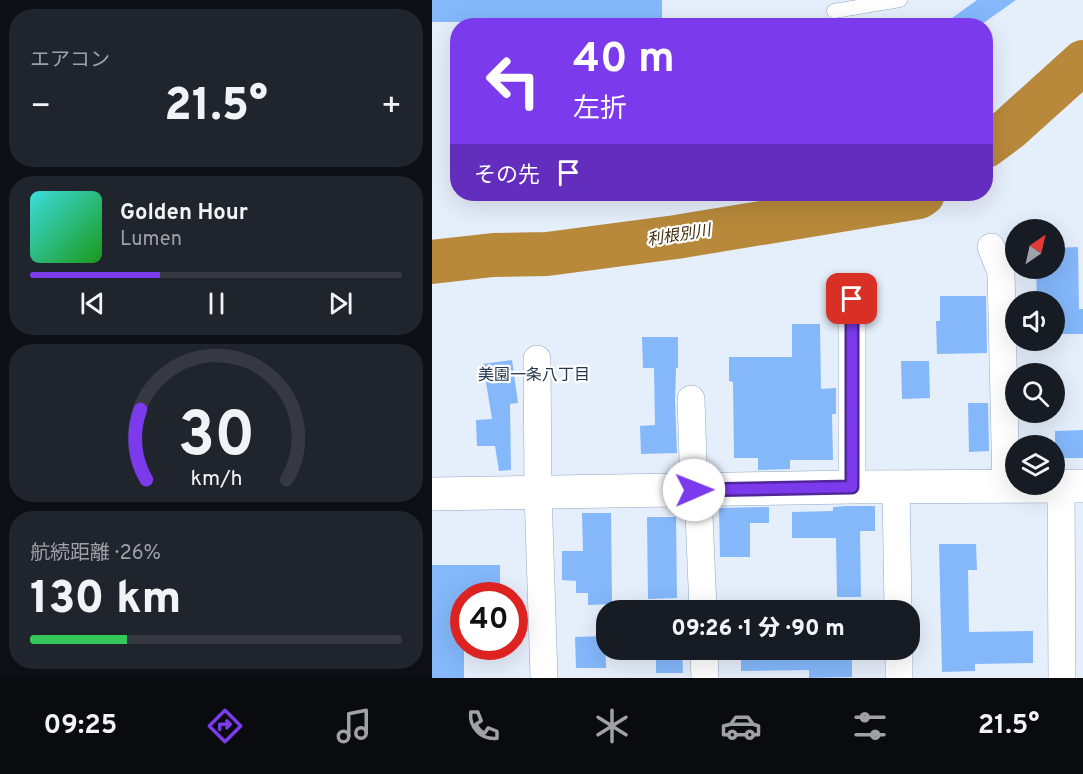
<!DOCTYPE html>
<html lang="ja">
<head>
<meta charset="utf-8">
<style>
  body { margin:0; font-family:Overpass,"Noto Sans JP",sans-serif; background:#20242c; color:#f1f3f6; height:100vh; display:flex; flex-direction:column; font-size:22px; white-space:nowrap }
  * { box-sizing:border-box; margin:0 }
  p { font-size:20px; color:#9ea1a6 }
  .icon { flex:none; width:33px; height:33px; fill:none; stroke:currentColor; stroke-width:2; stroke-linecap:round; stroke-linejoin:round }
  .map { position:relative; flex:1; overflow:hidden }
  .details { display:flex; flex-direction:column; gap:9px; padding:9px; background:#0d0f14; width:432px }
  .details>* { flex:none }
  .guide { position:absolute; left:18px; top:18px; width:543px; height:183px; border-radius:24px; box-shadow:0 6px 24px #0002; background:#7c3aed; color:#fff; overflow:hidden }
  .needle { width:39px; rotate:34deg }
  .buttons { position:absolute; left:573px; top:219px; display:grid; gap:12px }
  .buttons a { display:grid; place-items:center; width:60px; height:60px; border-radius:50%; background:#171b24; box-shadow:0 6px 24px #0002; font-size:30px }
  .speed { position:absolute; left:18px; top:582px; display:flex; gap:12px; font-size:30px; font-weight:700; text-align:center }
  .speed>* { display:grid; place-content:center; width:78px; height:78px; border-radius:50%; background:#171b24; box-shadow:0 6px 24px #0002; line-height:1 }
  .speed .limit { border:9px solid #d22; background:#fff; color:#111 }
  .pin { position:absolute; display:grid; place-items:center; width:51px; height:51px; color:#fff; margin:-26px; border-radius:12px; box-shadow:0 3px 9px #0006 }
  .me { position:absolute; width:66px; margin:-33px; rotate:89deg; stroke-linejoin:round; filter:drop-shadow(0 0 4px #0008) }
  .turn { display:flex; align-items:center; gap:21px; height:126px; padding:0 24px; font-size:27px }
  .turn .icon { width:78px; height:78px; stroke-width:2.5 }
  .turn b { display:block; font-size:42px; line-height:51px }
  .then { display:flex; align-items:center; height:57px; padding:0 24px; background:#0003; gap:12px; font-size:22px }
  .big { font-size:45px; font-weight:800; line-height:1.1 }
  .details .widget { flex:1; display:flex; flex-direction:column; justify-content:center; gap:9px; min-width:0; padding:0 21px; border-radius:24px; background:#20242c }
  .details .dial { align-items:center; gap:0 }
  .dial svg { height:156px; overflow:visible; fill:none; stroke:#363941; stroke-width:7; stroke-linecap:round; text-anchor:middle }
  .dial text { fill:#f1f3f6; stroke:none }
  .song { display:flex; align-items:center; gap:18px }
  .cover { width:72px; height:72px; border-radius:9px; background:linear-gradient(135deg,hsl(180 70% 55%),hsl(120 70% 35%)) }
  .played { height:6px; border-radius:3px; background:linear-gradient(90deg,#7c3aed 35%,#363941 35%) }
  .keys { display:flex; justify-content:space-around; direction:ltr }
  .heat { display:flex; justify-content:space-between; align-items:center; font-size:33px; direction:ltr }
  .charge { height:9px; border-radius:4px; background:linear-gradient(90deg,#34c759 26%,#363941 0) }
  .trip { position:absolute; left:164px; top:600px; width:324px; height:60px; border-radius:24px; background:#171b24; box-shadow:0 6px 24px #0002; font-weight:800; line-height:60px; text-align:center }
  .dock { display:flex; height:96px; justify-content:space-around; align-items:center; background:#090b0e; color:#9ea1a6 }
  .dock .icon { width:42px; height:42px }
  .dock .current { color:#7c3aed }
  .dock b { font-size:27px; color:#f1f3f6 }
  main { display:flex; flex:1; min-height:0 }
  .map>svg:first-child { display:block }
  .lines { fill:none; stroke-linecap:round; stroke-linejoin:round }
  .river { stroke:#b8893b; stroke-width:44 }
  .building { fill:#84b8fb }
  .service-casing { stroke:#91a7c4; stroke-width:15 }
  .minor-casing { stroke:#91a7c4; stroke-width:28 }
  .tertiary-casing { stroke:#91a7c4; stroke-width:34 }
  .service { stroke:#fff; stroke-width:14 }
  .minor { stroke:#fff; stroke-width:27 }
  .tertiary { stroke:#fff; stroke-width:33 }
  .route-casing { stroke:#51269a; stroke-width:15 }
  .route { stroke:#7c3aed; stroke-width:10 }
  .labels { text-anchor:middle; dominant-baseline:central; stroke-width:4.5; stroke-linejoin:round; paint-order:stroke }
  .water-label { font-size:16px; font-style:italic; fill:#412d0b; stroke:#fff }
  .neighbourhood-label { font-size:16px; fill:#263850; stroke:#fff }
</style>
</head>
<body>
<main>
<section class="details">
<div class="widget"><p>エアコン</p>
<div class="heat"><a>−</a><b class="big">21.5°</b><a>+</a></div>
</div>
<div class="widget">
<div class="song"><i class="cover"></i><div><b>Golden Hour</b><p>Lumen</p></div></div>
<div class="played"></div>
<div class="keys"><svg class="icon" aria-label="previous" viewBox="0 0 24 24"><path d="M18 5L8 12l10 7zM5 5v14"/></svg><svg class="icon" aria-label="pause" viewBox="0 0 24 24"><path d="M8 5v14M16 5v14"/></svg><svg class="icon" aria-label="next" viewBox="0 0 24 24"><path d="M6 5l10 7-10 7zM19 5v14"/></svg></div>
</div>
<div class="widget dial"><svg viewBox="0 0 100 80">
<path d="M14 69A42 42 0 1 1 86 69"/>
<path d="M14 69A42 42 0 0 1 11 33" stroke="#7c3aed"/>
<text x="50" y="56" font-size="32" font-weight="700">30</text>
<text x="50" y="72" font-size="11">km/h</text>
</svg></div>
<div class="widget"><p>航続距離 · 26%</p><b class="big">130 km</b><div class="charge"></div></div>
</section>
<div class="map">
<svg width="651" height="678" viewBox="0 0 651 678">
  <rect width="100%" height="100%" fill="#e5eefb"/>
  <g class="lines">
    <g class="river">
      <polyline points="554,146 578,128 651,62"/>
      <polyline points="0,262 61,255 115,254 244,237 487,197 491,194"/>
    </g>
  </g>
  <g class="building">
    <polygon points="0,0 230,0 230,26 45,26 45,22 0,22"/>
    <polygon points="545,0 584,0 547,26 509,26"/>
    <polygon points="646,247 647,309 651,309 651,334 622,334 622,302 605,302 604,268 622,268 622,248"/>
    <polygon points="508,296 554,296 555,353 505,354 504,321 508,321"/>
    <polygon points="360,324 388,324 389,389 404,388 404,414 400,414 401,460 358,460 358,469 326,470 326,458 302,458 301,382 297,381 297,357 360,357"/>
    <polygon points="210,337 246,337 246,368 244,368 243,400 245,453 209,454 208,426 223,425 222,368 211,368"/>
    <polygon points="80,360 86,403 78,404 79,470 67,471 63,446 45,446 44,420 60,419 51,364"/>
    <polygon points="469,361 497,361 498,398 470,399"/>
    <polygon points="536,403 556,403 557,451 537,452"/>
    <polygon points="651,430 651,458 623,458 623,431"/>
    <polygon points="416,506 443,506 443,531 428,531 429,597 405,597 404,538 360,538 360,512 401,511 401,507"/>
    <polygon points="337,507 337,523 318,523 318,557 288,557 287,508"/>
    <polygon points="150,513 179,513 180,604 156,605 156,593 144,593 144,581 130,580 130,551 151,551"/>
    <polygon points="215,517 244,517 245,598 216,599"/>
    <polygon points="507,544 544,544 545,570 536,570 537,632 601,631 601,663 543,664 543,671 510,672"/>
    <polygon points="0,565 68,565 68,590 32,591 32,678 0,678"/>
    <polygon points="173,636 174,668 144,668 143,637"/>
    <polygon points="224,650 250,650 251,673 224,673"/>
    <polygon points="309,650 420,650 420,677 377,678 377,670 309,671"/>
  </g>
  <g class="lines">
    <defs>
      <polyline id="service" points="402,11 468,0"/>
      <g id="minor">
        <polyline points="559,247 569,272 574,486"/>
        <polyline points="105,359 106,492 112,678"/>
        <polyline points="259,399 262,490"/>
        <polyline points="629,486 630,678"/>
        <polyline points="420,487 420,299"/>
        <polyline points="464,487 466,610"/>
        <polyline points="266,490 271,610"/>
        <polyline points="272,650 273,678"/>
        <polyline points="467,650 467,678"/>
      </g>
      <polyline id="tertiary" points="0,494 420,487 651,486"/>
    </defs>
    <use href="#service" class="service-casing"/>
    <use href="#minor" class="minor-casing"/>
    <use href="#tertiary" class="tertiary-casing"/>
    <use href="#service" class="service"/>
    <use href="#minor" class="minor"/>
    <use href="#tertiary" class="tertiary"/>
  </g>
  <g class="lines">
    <defs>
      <polyline id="route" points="262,490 420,487 420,299"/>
    </defs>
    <use href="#route" class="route-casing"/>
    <use href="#route" class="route"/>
  </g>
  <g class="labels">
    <g class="water-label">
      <text transform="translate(247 236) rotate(-9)">利根別川</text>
    </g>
    <g class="neighbourhood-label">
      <text x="102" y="376">美園一条八丁目</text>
    </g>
  </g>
</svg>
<div class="buttons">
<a><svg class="needle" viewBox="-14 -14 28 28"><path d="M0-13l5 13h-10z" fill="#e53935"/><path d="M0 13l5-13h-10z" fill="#9ea1a6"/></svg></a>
<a><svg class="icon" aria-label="sound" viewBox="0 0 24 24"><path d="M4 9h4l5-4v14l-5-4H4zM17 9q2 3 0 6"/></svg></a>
<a><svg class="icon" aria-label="search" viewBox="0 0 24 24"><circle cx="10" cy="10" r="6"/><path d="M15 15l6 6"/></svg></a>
<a><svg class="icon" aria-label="layers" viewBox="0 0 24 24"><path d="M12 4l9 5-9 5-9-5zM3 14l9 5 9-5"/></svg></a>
</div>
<div class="speed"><div class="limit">40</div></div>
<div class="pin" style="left:420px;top:299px;background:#d93025"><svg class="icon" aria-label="arrive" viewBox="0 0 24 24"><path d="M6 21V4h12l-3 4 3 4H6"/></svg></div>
<svg class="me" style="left:262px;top:490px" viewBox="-20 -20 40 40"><circle r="19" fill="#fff"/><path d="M0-13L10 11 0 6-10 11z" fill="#7c3aed"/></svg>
<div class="trip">09:26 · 1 分 · 90 m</div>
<div class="guide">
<div class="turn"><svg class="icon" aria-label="left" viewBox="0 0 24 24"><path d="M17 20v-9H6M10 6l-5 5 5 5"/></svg><div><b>40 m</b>左折</div></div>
<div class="then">その先<svg class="icon" aria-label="arrive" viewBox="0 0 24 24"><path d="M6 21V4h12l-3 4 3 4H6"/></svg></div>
</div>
</div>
</main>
<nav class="dock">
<b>09:25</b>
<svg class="icon current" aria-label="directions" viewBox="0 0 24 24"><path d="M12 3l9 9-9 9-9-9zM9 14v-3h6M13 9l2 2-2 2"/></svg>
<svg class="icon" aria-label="music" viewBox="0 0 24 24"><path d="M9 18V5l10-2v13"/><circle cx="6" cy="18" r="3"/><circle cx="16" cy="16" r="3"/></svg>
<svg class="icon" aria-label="phone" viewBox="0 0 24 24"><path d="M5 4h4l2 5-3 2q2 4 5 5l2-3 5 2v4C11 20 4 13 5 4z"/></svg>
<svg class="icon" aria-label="climate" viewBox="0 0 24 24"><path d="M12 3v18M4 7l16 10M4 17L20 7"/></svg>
<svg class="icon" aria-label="car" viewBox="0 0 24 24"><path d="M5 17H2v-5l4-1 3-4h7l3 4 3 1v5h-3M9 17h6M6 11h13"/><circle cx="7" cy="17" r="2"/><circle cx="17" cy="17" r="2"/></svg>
<svg class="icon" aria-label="filters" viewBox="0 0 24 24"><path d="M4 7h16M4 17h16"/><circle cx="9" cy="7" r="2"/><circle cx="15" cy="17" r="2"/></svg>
<b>21.5°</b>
</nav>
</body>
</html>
